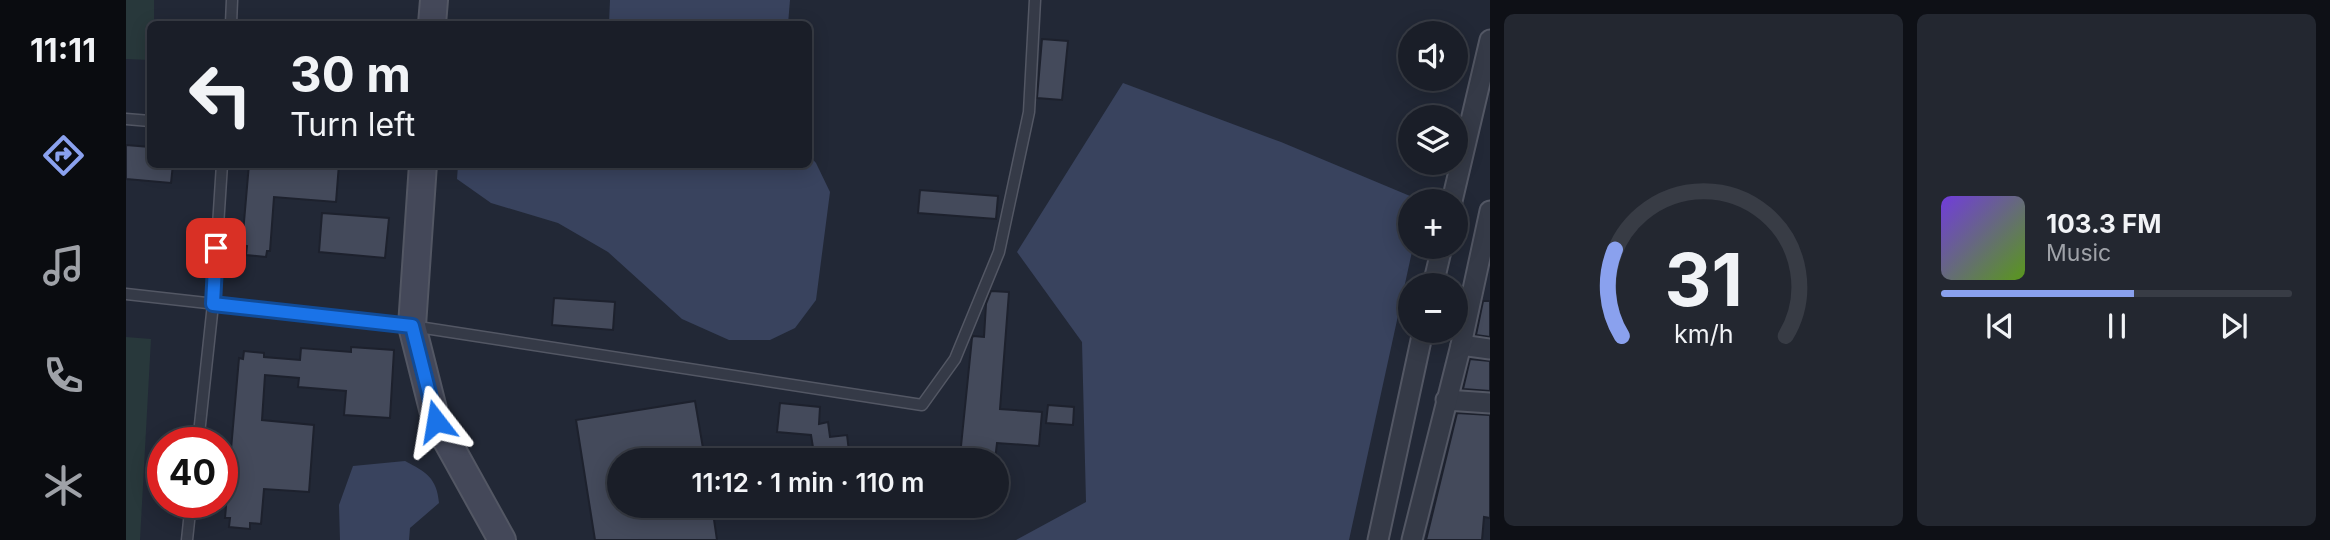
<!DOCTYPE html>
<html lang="en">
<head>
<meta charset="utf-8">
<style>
  body { margin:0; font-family:Inter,sans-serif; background:#232730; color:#f1f3f6; height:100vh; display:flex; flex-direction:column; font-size:26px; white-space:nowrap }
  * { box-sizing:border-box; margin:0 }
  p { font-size:23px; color:#9fa2a8 }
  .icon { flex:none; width:38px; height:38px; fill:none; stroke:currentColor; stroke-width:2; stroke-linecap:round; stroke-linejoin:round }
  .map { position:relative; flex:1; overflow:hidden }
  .sheet { display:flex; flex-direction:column; gap:14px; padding:14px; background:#0e1016; width:840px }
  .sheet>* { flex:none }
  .guide { position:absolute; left:21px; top:21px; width:665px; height:147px; border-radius:10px; box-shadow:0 4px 18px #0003,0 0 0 2px #383c45; background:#1a1e28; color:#f1f3f6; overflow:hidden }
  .controls { position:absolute; left:1272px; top:21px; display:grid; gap:14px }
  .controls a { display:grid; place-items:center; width:70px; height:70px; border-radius:50%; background:#1a1e28; box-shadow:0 4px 18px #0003,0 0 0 2px #383c45; font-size:35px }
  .speed { position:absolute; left:21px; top:427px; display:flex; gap:14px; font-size:35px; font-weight:700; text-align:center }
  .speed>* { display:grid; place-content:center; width:91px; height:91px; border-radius:50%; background:#1a1e28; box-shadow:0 4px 18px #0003,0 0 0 2px #383c45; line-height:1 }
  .speed .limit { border:10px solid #d22; background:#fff; color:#111 }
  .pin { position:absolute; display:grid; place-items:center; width:60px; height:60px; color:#fff; margin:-30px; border-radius:14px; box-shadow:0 4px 10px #0006 }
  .me { position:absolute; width:77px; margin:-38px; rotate:346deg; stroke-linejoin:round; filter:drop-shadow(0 0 5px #0008) }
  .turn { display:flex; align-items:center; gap:24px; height:147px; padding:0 28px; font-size:32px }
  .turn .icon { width:91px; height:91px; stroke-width:2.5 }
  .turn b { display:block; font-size:49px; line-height:60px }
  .sheet .card { flex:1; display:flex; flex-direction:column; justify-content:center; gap:10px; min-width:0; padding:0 24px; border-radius:10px; background:#232730 }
  .sheet .dial { align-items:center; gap:0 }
  .dial svg { height:182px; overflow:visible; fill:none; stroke:#383c45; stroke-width:7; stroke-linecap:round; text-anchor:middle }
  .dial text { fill:#f1f3f6; stroke:none }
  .song { display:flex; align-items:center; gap:21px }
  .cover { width:84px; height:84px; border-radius:10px; background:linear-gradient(135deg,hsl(260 70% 55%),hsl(90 70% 35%)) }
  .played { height:7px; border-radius:4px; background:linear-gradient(90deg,#8aa1ee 55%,#383c45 55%) }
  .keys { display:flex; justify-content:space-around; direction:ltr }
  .sheet .tiles { flex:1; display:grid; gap:14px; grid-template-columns:repeat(2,1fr) }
  .trip { position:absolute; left:481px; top:448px; width:402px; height:70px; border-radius:35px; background:#1a1e28; box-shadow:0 4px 18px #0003,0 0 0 2px #383c45; font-weight:600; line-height:70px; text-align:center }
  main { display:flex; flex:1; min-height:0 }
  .menu { display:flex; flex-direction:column; width:126px; justify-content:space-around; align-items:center; background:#0a0c10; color:#9fa2a8 }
  .menu .icon { width:49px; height:49px }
  .menu .active { color:#8aa1ee }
  .menu b { font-size:32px; color:#f1f3f6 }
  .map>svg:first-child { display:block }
  .green { fill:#28383b }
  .water { fill:#39435e }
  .building { fill:#444a5b; stroke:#1d212d; stroke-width:2 }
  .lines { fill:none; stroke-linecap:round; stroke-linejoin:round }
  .lane-casing { stroke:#535764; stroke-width:13 }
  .street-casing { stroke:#535764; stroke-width:23 }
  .secondary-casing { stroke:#535764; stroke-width:30 }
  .lane { stroke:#353a47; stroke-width:10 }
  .street { stroke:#353a47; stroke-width:19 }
  .secondary { stroke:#444859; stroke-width:26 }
  .route-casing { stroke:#114b97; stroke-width:18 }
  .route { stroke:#1a73e8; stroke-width:12 }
</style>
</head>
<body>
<main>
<nav class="menu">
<b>11:11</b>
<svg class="icon active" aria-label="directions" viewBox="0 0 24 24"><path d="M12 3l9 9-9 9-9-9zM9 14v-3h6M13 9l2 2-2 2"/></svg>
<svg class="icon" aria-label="music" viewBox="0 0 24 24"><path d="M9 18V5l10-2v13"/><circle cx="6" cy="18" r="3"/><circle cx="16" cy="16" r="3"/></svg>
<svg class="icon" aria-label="phone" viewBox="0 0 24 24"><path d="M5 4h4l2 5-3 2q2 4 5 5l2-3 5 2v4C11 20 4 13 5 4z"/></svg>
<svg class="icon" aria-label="climate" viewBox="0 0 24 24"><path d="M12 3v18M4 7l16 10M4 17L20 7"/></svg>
</nav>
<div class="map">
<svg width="1364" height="540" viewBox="0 0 1364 540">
  <rect width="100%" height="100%" fill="#222836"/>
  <g class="green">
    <polygon points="0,0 28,0 28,24 24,24 24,60 0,59"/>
    <polygon points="0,337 25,339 14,540 0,540"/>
  </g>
  <g class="water">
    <polygon points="484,0 664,0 662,24 483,24"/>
    <polygon points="997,83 1155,142 1296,201 1284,201 1284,247 1287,247 1223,540 890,540 960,502 956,342 891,252"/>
    <polygon points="683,155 690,163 704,192 690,300 669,328 644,340 603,340 556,319 482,252 432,223 365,203 331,179 332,165 682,164"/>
    <path d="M 279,461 C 300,472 311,478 313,503 L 284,528 L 283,540 L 214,540 L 213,505 L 227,466 Z"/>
  </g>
  <g class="building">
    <polygon points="916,39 942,41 936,100 911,98"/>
    <polygon points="0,145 24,147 24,164 47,164 45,183 0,179"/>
    <polygon points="123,164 213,164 210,202 148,197 144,251 141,251 140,257 120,255 121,246 116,245"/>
    <polygon points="794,190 872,196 870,219 792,213"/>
    <polygon points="196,213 263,218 259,258 193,252"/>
    <polygon points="865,291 883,292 874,409 916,412 913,446 871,443 869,460 834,456 846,338 847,336 858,337 860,304"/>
    <polygon points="428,298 489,302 487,330 426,325"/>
    <polygon points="1357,301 1364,301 1364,337 1350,335"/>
    <polygon points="225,347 268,350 264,418 218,415 220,391 172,387 173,378 139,375 136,420 188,425 183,492 138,489 135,524 124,523 124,529 103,527 104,518 99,518 113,358 117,359 118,351 138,353 138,357 174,360 175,348 225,352"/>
    <polygon points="1344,359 1364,361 1364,391 1337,389"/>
    <polygon points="569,401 579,460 494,460 494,506 586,506 591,540 469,540 450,420"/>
    <polygon points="654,403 694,407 693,424 702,422 704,437 721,435 724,460 689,460 685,435 651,432"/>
    <polygon points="922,405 948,407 947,425 920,423"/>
    <polygon points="1331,413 1364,415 1364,518 1358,517 1356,540 1300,540"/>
  </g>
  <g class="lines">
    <defs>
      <g id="lane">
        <polyline points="105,24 106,0"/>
        <polyline points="0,119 24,121"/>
        <polyline points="0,294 286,326 796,405 829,359 873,252 903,112 909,0"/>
        <polyline points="72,443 87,304 96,164"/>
        <polyline points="61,540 65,502"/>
      </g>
      <g id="street">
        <polyline points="1326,201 1364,40"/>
        <polyline points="1307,285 1316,247"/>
        <polyline points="1335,345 1364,349"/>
        <polyline points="1320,400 1364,403"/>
        <polyline points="1252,540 1297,331"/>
        <polyline points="1286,540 1335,345 1364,211"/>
      </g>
      <g id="secondary">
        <polyline points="306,24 308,0"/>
        <polyline points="297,164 286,326 310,421 376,540"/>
      </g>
    </defs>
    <use href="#lane" class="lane-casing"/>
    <use href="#street" class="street-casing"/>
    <use href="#secondary" class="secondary-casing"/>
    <use href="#lane" class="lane"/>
    <use href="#street" class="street"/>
    <use href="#secondary" class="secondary"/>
  </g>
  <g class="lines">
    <defs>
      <polyline id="route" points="90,248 87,304 286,326 310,421"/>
    </defs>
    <use href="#route" class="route-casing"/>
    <use href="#route" class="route"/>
  </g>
</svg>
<div class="controls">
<a><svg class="icon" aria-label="sound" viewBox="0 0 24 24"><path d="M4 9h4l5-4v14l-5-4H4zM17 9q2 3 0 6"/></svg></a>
<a><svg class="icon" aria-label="layers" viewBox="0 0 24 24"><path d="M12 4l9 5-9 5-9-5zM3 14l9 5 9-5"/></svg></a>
<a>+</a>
<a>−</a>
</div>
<div class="speed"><div class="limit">40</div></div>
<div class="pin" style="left:90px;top:248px;background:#d93025"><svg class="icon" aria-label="arrive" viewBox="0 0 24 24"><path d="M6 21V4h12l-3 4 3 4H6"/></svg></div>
<svg class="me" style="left:310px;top:421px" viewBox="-20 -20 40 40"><path d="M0-17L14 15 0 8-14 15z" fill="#1a73e8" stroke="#fff" stroke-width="4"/></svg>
<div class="trip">11:12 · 1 min · 110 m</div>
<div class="guide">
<div class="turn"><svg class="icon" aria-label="left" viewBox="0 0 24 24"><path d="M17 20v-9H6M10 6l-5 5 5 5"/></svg><div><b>30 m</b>Turn left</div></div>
</div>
</div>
<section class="sheet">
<div class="tiles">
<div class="card dial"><svg viewBox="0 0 100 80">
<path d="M14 69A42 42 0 1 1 86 69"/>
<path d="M14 69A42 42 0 0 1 11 31" stroke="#8aa1ee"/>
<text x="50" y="56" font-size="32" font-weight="700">31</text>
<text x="50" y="72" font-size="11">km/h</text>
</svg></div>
<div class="card">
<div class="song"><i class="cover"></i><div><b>103.3 FM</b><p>Music</p></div></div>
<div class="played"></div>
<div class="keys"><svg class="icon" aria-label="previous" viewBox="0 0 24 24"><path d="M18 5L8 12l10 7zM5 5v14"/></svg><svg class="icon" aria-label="pause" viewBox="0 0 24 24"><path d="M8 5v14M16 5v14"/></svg><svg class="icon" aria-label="next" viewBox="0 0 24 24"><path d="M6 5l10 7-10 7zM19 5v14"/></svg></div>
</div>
</div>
</section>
</main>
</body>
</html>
